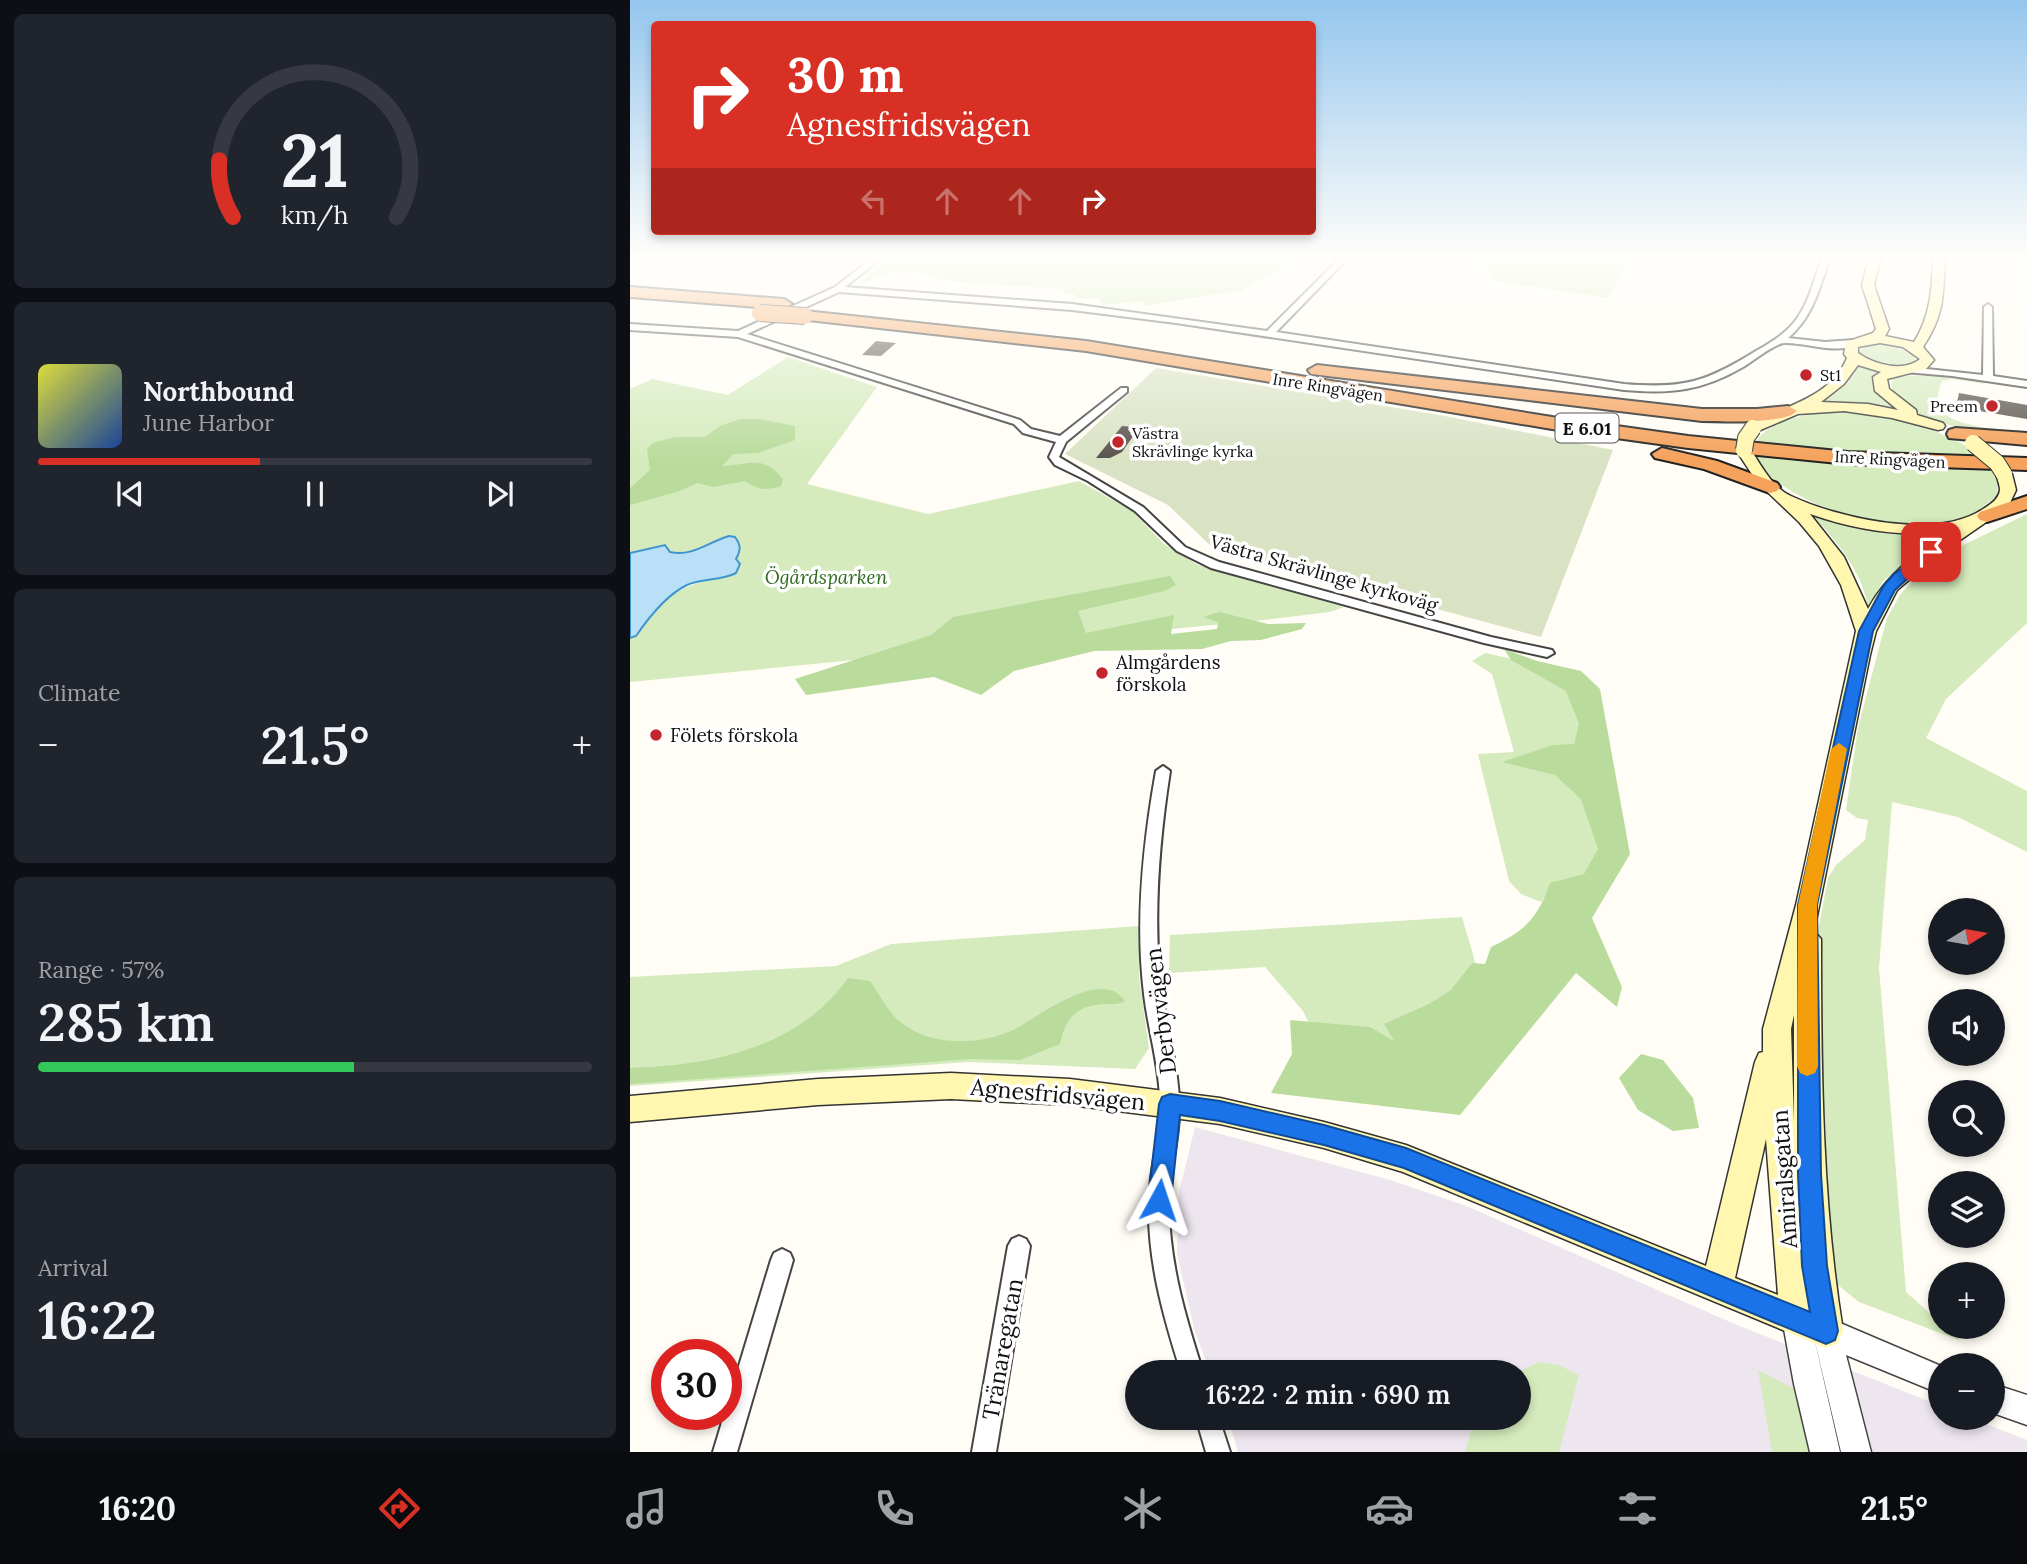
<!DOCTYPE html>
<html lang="en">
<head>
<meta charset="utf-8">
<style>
  body { margin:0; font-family:Lora,serif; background:#20242c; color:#f1f3f6; height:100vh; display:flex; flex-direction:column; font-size:26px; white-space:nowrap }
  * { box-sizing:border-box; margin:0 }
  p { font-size:23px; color:#9ea1a6 }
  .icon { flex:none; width:38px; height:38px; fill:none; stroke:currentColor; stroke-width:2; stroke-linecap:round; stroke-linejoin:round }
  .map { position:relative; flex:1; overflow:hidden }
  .panel { display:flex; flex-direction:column; gap:14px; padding:14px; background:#0d0f14; width:630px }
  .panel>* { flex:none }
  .top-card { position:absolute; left:21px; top:21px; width:665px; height:214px; border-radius:7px; box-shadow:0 4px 10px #0003; background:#d93025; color:#fff; overflow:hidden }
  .needle { width:46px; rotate:79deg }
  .tools { position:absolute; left:1298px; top:898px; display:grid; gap:14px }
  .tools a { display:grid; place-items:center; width:77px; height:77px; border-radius:50%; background:#171b24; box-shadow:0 4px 10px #0003; font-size:35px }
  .speed { position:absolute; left:21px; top:1339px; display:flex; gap:14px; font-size:35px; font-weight:700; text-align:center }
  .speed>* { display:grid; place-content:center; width:91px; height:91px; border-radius:50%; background:#171b24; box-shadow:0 4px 10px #0003; line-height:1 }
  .speed .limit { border:10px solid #d22; background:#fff; color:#111 }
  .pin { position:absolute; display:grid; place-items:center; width:60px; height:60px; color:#fff; margin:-30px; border-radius:14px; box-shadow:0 4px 10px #0006 }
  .me { position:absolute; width:77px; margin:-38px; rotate:5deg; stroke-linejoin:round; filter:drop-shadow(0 0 5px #0008) }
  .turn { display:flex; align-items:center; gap:24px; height:147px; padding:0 21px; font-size:32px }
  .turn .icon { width:91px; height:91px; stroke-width:2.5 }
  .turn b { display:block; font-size:49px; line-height:60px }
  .lanes { display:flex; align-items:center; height:66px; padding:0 21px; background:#0003; justify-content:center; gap:35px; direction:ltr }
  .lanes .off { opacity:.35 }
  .big { font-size:52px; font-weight:600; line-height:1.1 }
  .panel .tile { flex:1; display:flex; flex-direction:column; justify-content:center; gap:10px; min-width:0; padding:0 24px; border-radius:10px; background:#20242c }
  .panel .dial { align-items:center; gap:0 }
  .dial svg { height:182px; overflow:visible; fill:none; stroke:#363941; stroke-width:7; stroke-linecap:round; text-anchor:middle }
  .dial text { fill:#f1f3f6; stroke:none }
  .song { display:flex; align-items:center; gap:21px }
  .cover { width:84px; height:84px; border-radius:10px; background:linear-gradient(135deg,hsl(60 70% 55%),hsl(220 70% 35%)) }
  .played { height:7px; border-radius:4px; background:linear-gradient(90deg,#d93025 40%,#363941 40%) }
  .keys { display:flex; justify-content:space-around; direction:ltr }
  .heat { display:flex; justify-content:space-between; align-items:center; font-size:38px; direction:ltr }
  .charge { height:10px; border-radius:5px; background:linear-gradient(90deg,#34c759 57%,#363941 0) }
  .trip { position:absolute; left:495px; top:1360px; width:406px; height:70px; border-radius:35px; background:#171b24; box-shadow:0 4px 10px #0003; font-weight:600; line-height:70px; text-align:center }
  .tabs { display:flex; height:112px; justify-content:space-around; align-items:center; background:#090b0e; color:#9ea1a6 }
  .tabs .icon { width:49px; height:49px }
  .tabs .on { color:#d93025 }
  .tabs b { font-size:32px; color:#f1f3f6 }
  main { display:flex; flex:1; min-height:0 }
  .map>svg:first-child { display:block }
  .industrial { fill:#eee6ef }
  .green { fill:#d5ebbd }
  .forest { fill:#b9dc9c }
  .cemetery { fill:#d9e3c4 }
  .water { fill:#b9e0f7; stroke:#3f96cf; stroke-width:2 }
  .building { fill:#5a524d }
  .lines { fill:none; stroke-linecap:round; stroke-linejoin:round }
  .minor-casing { stroke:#444; stroke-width:4 }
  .tertiary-casing { stroke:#444; stroke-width:3 }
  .secondary-casing { stroke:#333; stroke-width:3 }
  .motorway-casing { stroke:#222; stroke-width:4 }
  .minor { fill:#fff; fill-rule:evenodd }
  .tertiary { fill:#fff; fill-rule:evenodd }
  .secondary { fill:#fff6b0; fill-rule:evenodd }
  .motorway { fill:#f5a25d; fill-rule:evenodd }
  .secondary-bridge-casing { stroke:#333; stroke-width:18; stroke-linecap:butt }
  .motorway-bridge-casing { stroke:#222; stroke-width:18; stroke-linecap:butt }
  .secondary-bridge { stroke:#fff6b0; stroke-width:16 }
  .motorway-bridge { stroke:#f5a25d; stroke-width:16 }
  .route { fill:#1a73e8; stroke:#114b97; stroke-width:2 }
  .slow { fill:#f59e0b }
  .poi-dot { fill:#c4262e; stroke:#fff; stroke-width:2.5 }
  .labels { text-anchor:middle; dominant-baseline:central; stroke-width:7; stroke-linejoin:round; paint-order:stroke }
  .far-poi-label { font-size:16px; fill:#111; stroke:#fff; text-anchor:start }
  .far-street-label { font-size:16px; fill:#111; stroke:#fff }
  .shield { fill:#fff; stroke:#585858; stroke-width:2 }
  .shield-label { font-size:18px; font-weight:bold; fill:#111 }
  .street-label { font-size:19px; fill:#111; stroke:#fff }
  .park-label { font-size:19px; font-style:italic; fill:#2f6b1f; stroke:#fff }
  .poi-label { font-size:19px; fill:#111; stroke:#fff; text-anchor:start }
  .near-street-label { font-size:23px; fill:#111; stroke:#fff }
</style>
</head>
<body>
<main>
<section class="panel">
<div class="tile dial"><svg viewBox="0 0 100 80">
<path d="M14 69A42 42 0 1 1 86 69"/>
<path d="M14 69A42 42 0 0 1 8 44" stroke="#d93025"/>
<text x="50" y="56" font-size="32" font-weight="700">21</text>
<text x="50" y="72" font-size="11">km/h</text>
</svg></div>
<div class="tile">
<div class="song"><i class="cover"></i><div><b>Northbound</b><p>June Harbor</p></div></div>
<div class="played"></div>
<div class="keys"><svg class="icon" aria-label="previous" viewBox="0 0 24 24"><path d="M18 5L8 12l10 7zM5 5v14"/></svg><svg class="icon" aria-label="pause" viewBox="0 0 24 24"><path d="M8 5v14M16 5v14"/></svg><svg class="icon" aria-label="next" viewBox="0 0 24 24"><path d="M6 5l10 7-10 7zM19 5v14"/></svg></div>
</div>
<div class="tile"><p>Climate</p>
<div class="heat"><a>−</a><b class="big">21.5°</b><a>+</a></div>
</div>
<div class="tile"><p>Range · 57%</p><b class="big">285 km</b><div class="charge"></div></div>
<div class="tile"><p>Arrival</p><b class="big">16:22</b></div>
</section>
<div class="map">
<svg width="1397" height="1452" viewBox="0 0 1397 1452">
  <rect width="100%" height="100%" fill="#fffdf5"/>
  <polygon class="industrial" points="565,1127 760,1180 834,1205 1107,1325 1311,1406 1311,1418 1340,1418 1397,1440 1397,1452 608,1452 598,1418 889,1418 889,1372 580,1372 565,1332 547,1254 549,1192"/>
  <g class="green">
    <polygon points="257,257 672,257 612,290 515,306 512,301 472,305 469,298 444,299 445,294 434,294 434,289 328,282 270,270 228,284"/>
    <polygon points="849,257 1006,257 1001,265 996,265 978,298 865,281"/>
    <path d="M 1248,343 L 1268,346 L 1285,355 L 1285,362 C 1269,371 1242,366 1229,353 L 1233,345 Z"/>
    <path d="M 158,357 L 247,387 L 177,484 L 298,514 L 449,481 L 501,510 L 534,544 L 568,565 L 714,607 L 700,612 L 634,620 L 0,682 L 0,638 L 6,635 C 33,598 49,583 96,578 L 90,538 C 75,549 58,556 39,552 L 35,545 L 0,553 L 0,389 L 22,379 L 98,395 Z"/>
    <polygon points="1228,366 1247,372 1245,379 1250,394 1269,411 1192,403 1216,385"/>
    <path d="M 1264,375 L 1322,377 L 1352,382 L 1355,384 L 1323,379 L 1312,381 C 1309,388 1305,401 1309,408 C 1322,428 1375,430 1397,431 L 1397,434 C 1353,430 1285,431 1261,386 Z"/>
    <path d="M 1202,411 C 1217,412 1232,412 1246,414 C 1275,418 1362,446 1368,479 C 1369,484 1367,491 1367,496 C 1354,506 1342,516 1326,520 C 1268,534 1200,518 1152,485 C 1144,479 1133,473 1129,464 C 1108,424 1178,414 1202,411 Z"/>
    <path d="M 1179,512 L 1254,533 L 1313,536 L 1279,559 L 1252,582 L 1239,612 C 1233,571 1207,541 1179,512 Z"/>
    <polygon points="1397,514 1397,623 1316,699 1296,738 1397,791 1397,852 1328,817 1262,802 1249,968 1276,1292 1311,1323 1311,1326 1315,1327 1331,1341 1229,1302 1208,1285 1193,1260 1182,963 1198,878 1206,865 1235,840 1238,820 1227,818 1216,810 1228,727 1257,618 1270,595 1290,573 1315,554"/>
    <polygon points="855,653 882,659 937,689 951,724 944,744 921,772 952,796 973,846 956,875 923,884 911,902 891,894 879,881 848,754 884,752 862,674 842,661"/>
    <polygon points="832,917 846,965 770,1046 680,1025 673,1011 635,967 539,973 540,935"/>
    <polygon points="509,926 509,977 519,1048 505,1069 338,1062 0,1086 0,977 206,966 261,944"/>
    <polygon points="909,1362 929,1365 949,1375 929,1452 835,1452 845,1418 889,1418 888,1372"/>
    <polygon points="1128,1370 1169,1391 1183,1452 1142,1452"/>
  </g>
  <g class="forest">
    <path d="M 110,419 L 129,419 L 165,426 L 165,440 L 128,453 L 103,454 L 92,466 C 119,465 133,454 153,479 L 151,486 C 135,491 129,490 115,481 L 84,487 L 67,483 L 50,491 L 0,505 L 0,488 L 20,470 L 17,449 L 23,443 L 45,437 L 75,437 L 90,426 Z"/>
    <polygon points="540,576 546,585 534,591 448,611 456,633 544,615 541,634 587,629 588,622 573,617 589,612 638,624 676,623 672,629 631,640 601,641 572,649 464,651 384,671 351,695 304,677 176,695 165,679 301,635 323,617"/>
    <path d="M 874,649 L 907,661 L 951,671 L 970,689 L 1000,854 L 962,918 L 992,987 L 987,1007 L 946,973 L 830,1115 L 641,1093 L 662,1054 L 660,1020 L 740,1027 L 764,1041 L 754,1024 L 799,1004 L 821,990 L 842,963 L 855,964 L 861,947 C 896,930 907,919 920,883 L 954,874 L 968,849 L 951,799 L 925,775 L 872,762 L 923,745 L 944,744 L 949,724 L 936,691 L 881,660 Z"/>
    <path d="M 218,978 L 240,981 C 248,992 255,1006 264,1016 C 293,1047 349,1047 385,1029 C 408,1017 472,966 495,1001 C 488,1005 483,1004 474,1004 C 445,1006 436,1018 430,1044 L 390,1060 L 341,1059 L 0,1084 L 0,1068 C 80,1066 169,1048 218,978 Z"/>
    <polygon points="1011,1054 1033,1060 1063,1098 1069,1128 1043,1131 1008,1110 989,1078"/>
  </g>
  <polygon class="cemetery" points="526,368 815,416 983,450 911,637 584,549 538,505 435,454"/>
  <path class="water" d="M 99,536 L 105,537 C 111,545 111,550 106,559 L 110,564 L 106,573 C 91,581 72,578 57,585 C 36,595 19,617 6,636 L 0,638 L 0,553 L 35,545 L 40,552 C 63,557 78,542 99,536 Z"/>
  <g class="building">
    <polygon points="246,341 266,343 251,356 232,355"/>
    <polygon points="1329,393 1397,405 1397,419 1326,407"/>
    <polygon points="492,426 505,427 500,434 504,435 492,452 480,458 466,458"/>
  </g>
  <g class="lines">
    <defs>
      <g id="minor">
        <path d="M 244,257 L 253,257 L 215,287 L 442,304 L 637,331 L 711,257 L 719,257 L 646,332 L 994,384 C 1054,389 1076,382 1126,351 C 1142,342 1158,332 1168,317 C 1180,299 1185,277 1192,257 L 1200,257 C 1190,287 1183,317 1158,338 L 1195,342 L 1224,340 L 1228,343 C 1208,356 1177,342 1154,343 C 1144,344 1123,361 1113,367 C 1072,391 1041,394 994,390 L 546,323 L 442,310 L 209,292 L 117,334 L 390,420 L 401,429 L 430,436 L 491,388 L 497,388 L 497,392 L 436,442 L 429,457 L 513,507 L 555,547 L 589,562 L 861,637 L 922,650 L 924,653 L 917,657 L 854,643 L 581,568 L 547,551 L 505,511 L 458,481 L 425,465 L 419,457 L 426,442 L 393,433 L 384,424 L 108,337 L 0,330 L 0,324 L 108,331 L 205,287 Z"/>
        <polygon points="1358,304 1362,307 1363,376 1397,381 1397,387 1322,376 1275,372 1275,368 1278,367 1353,375 1354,307"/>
        <path d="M 533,766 L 540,771 C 530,836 524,902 529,968 C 532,1012 547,1055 549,1099 C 551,1133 540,1166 539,1200 C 538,1259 555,1316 573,1372 L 551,1372 C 533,1316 517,1259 519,1200 C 520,1166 532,1133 530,1099 C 529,1064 518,1029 514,994 C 505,920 513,844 526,771 Z"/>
        <polygon points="389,1236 396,1239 400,1246 366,1452 342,1452 378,1246 382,1239"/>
        <polygon points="152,1249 160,1253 163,1260 107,1452 83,1452 141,1260 144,1253"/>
        <polygon points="566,1418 589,1418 600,1452 576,1452"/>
      </g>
      <g id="tertiary">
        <polygon points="1166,1304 1176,1308 1182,1331 1186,1321 1196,1317 1311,1366 1311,1394 1216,1355 1241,1452 1211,1452 1183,1333 1210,1452 1180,1452 1164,1384 1152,1318 1156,1308"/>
        <polygon points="1363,1384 1397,1395 1397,1425 1363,1413"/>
      </g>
      <g id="secondary">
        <path d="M 1239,257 L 1251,257 L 1244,285 L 1259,329 L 1255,336 L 1284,342 C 1301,315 1302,288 1303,257 L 1315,257 C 1313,296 1315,314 1293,347 L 1304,360 L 1296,369 L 1257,379 L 1259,389 L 1286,410 L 1287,415 L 1313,423 L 1315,426 L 1313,429 L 1308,430 L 1262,418 L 1214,411 L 1168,414 L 1128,431 L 1118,431 L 1116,428 L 1118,425 C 1153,406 1200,399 1217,358 L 1214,354 L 1216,342 L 1243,333 L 1246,329 L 1232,285 ZM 1250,343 L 1273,347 L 1290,359 C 1273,373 1243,364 1228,353 L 1228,347 ZM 1228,365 L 1251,372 L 1243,377 L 1245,391 L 1268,410 L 1238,404 L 1191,402 L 1214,384 Z"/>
        <path d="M 1114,445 L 1119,447 C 1130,463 1141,487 1161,496 C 1208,518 1306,541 1353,509 C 1360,505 1369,499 1370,490 C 1370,485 1367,478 1366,474 L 1374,469 L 1382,474 L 1386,490 L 1378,507 L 1307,556 L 1267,590 L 1246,631 L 1240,655 L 1184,931 L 1191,939 C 1191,1071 1192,1201 1213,1331 L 1208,1343 L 1196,1348 L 773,1172 L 694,1148 L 590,1124 L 440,1105 L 321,1099 L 188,1105 L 0,1122 L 0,1096 L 188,1079 L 321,1073 L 440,1079 L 590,1098 L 694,1122 L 776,1145 L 1076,1266 L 1125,1062 L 1129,1053 L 1133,1052 L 1133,1029 L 1166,905 L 1226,631 L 1211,585 L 1189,546 L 1169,522 L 1127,482 L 1106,450 ZM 1180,514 C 1226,530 1273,538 1321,531 C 1286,554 1259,571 1238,609 L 1214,557 ZM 1164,1015 L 1164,1122 L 1161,1029 ZM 1136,1139 L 1148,1295 L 1105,1278 Z"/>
      </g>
      <g id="motorway">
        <polygon points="0,287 154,299 162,304 154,309 0,297"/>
        <polygon points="175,311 456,341 922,417 1058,436 1218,452 1397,458 1397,470 1218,464 1058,448 922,429 456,351 169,319 167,316"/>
        <path d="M 687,365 L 1072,409 L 1127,409 L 1158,406 L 1167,411 C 1154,425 1092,421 1072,421 L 681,374 L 678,370 Z"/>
        <polygon points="1326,428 1397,433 1397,445 1319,438 1317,434 1319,430"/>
        <polygon points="1032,448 1087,461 1147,483 1150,487 1147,491 1140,493 1074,469 1025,458 1022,454"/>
        <polygon points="1397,496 1397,509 1357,522 1350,520 1347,516 1350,512"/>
      </g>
    </defs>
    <use href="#minor" class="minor-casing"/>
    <use href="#tertiary" class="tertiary-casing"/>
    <use href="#secondary" class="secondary-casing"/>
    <use href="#motorway" class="motorway-casing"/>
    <use href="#minor" class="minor"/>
    <use href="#tertiary" class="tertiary"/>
    <use href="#secondary" class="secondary"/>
    <use href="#motorway" class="motorway"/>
    <defs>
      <g id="secondary-bridge">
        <polyline points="1343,443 1367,463 1374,474"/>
        <polyline points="1114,450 1116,438 1123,428"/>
      </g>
      <polyline id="motorway-bridge" points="130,313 175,316"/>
    </defs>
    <use href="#secondary-bridge" class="secondary-bridge-casing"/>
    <use href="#motorway-bridge" class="motorway-bridge-casing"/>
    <use href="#secondary-bridge" class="secondary-bridge"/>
    <use href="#motorway-bridge" class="motorway-bridge"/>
  </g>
  <linearGradient id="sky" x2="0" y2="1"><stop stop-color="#95c6ee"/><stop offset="0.56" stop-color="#fffefa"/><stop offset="1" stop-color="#fffefa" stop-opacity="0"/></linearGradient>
  <rect width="1397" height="460" fill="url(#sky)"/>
  <polygon class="route" points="1301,548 1307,552 1265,590 1243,631 1187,905 1191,1174 1197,1266 1208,1331 1205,1340 1196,1344 774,1168 694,1145 590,1121 550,1115 541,1200 537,1208 529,1211 521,1208 518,1200 529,1104 532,1097 540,1094 590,1101 694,1125 776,1148 1180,1312 1172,1266 1168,1174 1168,905 1229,631 1254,585 1264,574"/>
  <polygon class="slow" points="1209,743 1217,749 1187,905 1188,1066 1185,1073 1177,1076 1170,1073 1167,1066 1168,905 1201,749"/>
  <g class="poi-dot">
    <circle cx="1176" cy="375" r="7"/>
    <circle cx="1362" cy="406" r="7"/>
    <circle cx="488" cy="442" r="7"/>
    <circle cx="472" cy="673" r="7"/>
    <circle cx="26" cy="735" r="7"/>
  </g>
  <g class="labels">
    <g class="far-poi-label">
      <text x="1190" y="375">St1</text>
      <text x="1348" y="406" text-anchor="end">Preem</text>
      <text x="502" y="433">Västra<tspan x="502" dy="18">Skrävlinge kyrka</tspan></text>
    </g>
    <g class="far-street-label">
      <text transform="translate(698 387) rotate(9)">Inre Ringvägen</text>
      <text transform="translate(1260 459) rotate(3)">Inre Ringvägen</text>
    </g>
    <rect class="shield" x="925.5" y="413.5" width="63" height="29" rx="5"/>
    <g class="shield-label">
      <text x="957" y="428">E 6.01</text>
    </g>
    <g class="street-label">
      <text transform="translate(694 573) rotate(16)">Västra Skrävlinge kyrkoväg</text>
    </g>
    <g class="park-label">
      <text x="196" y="577">Ögårdsparken</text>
    </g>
    <g class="poi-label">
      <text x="486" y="662">Almgårdens<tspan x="486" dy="22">förskola</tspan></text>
      <text x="40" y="735">Fölets förskola</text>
    </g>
    <g class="near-street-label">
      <text transform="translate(530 1011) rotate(-97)">Derbyvägen</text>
      <text transform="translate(428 1094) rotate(5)">Agnesfridsvägen</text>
      <text transform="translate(1154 1179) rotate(-94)">Amiralsgatan</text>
      <text transform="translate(372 1349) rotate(-80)">Tränaregatan</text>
    </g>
  </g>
</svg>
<div class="tools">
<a><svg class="needle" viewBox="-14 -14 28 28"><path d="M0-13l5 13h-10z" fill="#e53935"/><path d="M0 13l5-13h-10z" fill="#9ea1a6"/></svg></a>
<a><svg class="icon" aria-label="sound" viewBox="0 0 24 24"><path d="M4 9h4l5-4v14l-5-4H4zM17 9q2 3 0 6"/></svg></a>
<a><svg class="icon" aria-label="search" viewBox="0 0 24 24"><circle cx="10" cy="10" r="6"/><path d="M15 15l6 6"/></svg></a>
<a><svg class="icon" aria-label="layers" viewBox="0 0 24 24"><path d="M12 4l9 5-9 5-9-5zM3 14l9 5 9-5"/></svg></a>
<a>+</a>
<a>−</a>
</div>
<div class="speed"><div class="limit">30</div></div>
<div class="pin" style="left:1301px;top:552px;background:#d93025"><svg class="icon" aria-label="arrive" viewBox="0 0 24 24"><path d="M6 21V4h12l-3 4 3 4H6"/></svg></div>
<svg class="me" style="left:529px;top:1200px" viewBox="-20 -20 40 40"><path d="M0-17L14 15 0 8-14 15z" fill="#1a73e8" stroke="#fff" stroke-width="4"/></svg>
<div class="trip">16:22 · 2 min · 690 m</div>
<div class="top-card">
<div class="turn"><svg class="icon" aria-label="right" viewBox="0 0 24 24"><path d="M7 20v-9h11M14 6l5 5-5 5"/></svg><div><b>30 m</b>Agnesfridsvägen</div></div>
<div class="lanes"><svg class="icon off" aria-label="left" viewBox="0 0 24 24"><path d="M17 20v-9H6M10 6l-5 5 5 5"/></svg><svg class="icon off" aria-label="ahead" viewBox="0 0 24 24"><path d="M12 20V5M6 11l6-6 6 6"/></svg><svg class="icon off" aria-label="ahead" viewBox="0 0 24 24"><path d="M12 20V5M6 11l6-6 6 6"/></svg><svg class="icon" aria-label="right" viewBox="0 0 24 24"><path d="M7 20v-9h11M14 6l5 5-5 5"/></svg></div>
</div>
</div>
</main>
<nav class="tabs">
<b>16:20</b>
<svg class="icon on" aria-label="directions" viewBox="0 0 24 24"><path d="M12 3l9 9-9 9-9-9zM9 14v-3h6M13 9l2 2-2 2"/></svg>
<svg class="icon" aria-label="music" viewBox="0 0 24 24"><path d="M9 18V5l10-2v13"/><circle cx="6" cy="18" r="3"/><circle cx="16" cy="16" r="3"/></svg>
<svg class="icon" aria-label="phone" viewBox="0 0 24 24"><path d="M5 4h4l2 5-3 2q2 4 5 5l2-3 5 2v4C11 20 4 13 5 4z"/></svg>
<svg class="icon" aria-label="climate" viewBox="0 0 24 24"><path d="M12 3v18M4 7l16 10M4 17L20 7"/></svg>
<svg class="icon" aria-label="car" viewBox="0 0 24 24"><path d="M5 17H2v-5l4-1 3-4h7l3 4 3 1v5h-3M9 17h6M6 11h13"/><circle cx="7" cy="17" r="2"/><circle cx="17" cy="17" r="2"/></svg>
<svg class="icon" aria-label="filters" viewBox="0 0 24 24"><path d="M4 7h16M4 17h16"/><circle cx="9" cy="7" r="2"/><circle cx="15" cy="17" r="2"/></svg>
<b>21.5°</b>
</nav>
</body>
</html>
